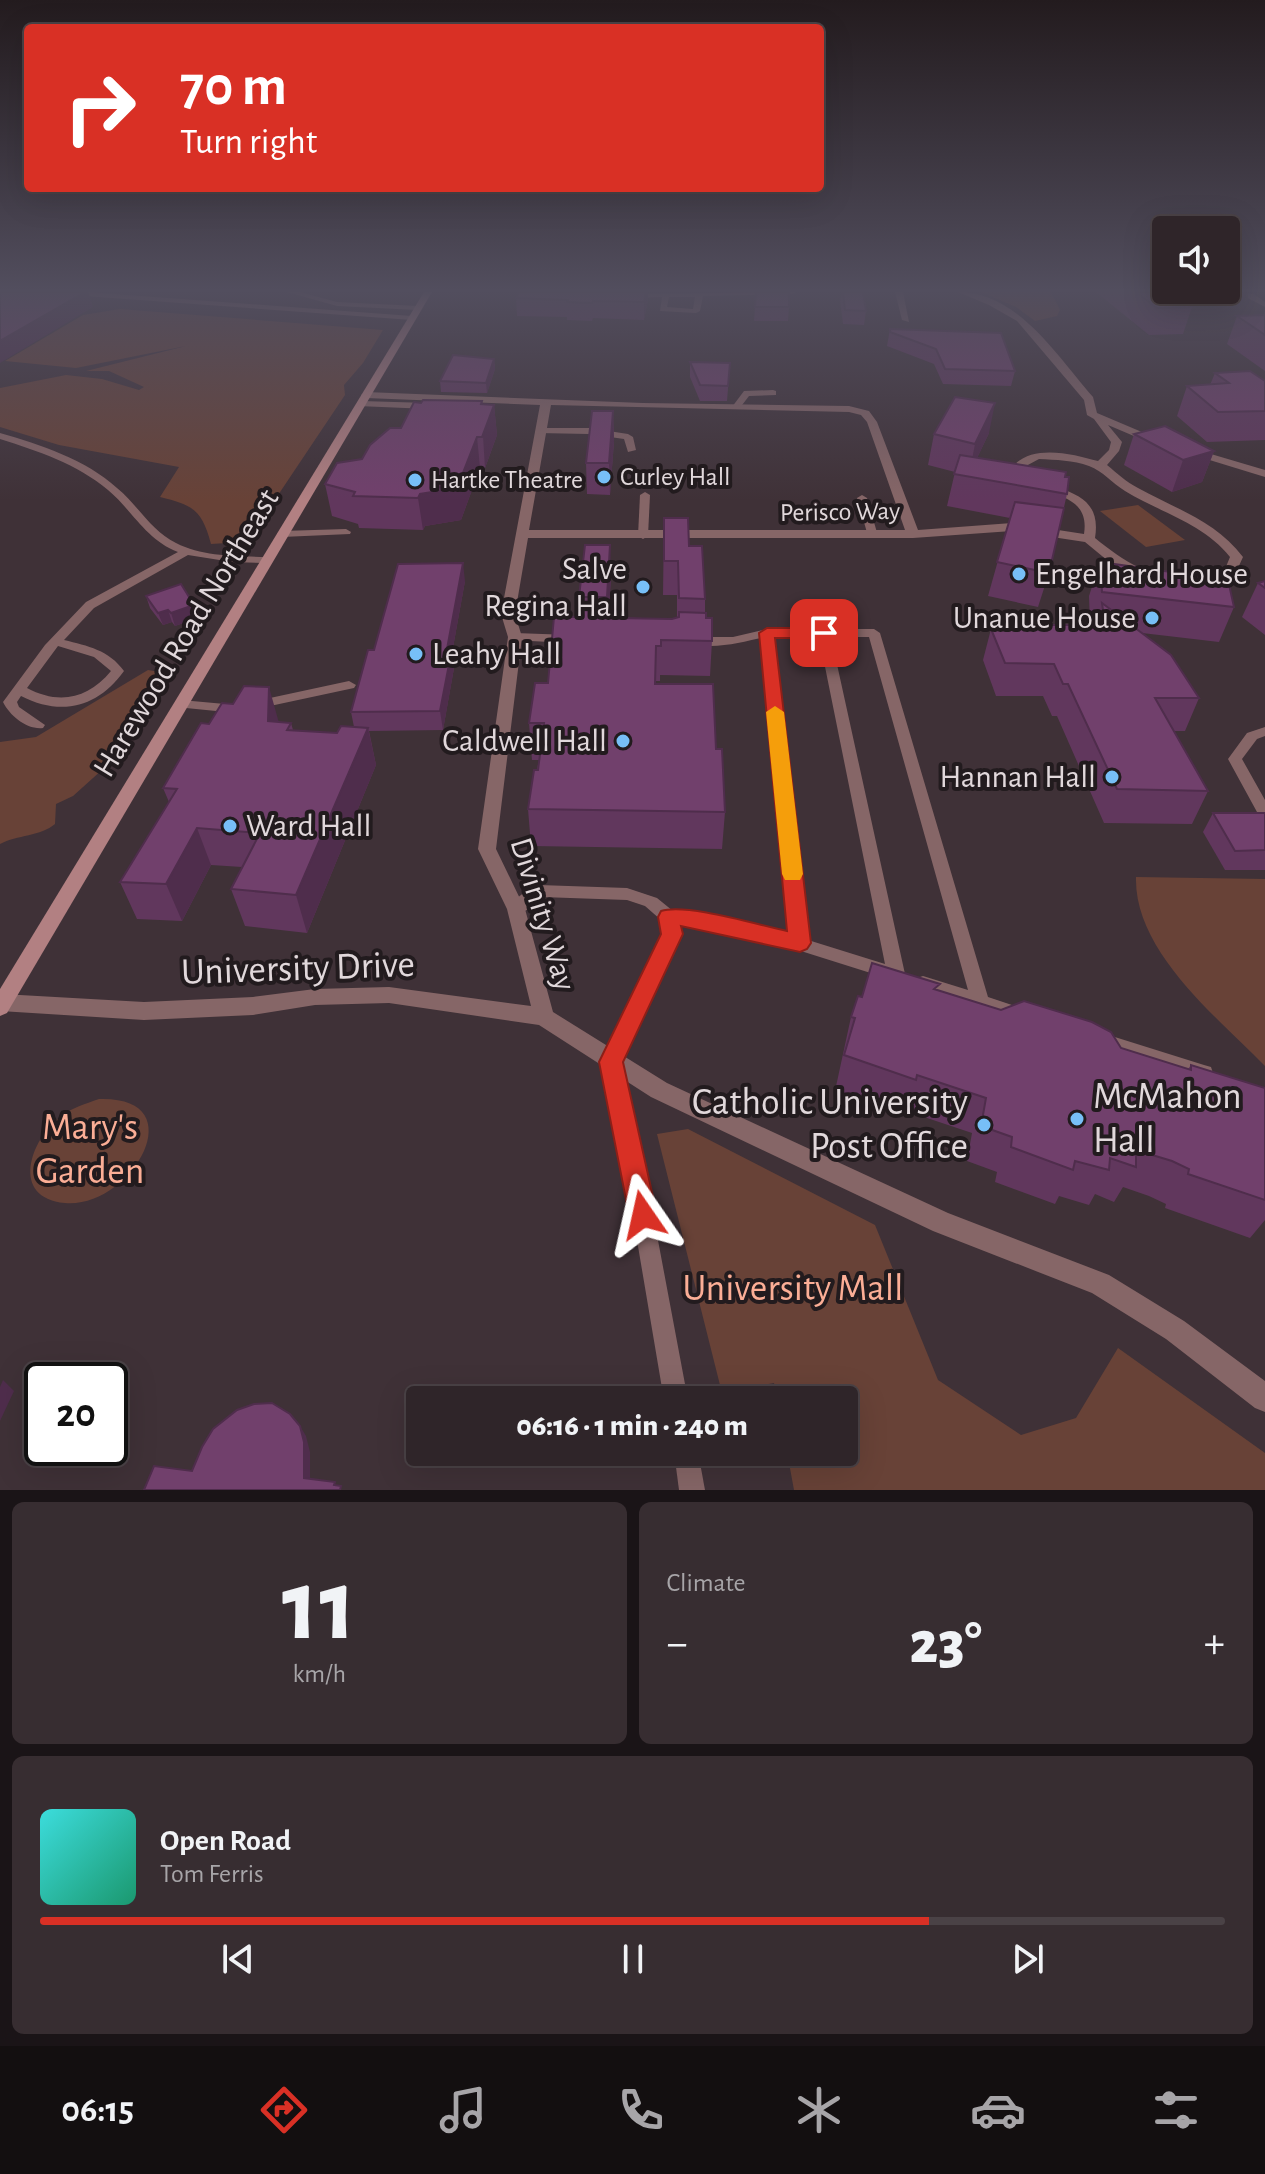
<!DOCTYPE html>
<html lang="en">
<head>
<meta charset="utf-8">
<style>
  body { margin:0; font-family:"Alegreya Sans",sans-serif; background:#372d31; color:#f1f3f6; height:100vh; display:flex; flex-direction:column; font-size:30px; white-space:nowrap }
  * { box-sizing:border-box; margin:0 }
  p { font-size:26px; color:#a7a5a8 }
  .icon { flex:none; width:44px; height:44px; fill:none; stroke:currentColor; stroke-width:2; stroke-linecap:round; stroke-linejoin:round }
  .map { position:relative; height:1490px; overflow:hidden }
  .panel { display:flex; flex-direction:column; gap:12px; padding:12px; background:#1a1417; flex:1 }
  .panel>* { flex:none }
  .top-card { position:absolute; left:24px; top:24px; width:800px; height:168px; border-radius:8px; box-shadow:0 8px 32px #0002,0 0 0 2px #4a4246; background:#d93025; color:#fff; overflow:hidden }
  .controls { position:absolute; left:1152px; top:216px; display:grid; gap:16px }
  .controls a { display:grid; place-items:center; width:88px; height:88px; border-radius:8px; background:#2f2529; box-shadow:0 8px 32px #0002,0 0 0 2px #4a4246; font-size:40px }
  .speed { position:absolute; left:24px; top:1362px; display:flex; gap:16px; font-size:40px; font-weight:700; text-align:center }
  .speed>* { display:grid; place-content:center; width:104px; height:104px; border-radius:50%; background:#2f2529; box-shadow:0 8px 32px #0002,0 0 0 2px #4a4246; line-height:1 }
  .speed .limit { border:4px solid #111; border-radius:12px; background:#fff; color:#111 }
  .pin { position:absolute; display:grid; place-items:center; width:68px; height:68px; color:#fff; margin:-34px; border-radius:16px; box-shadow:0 4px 12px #0006 }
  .me { position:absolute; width:88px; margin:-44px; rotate:349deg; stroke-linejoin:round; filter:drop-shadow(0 0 6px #0008) }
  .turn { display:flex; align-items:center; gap:28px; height:168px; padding:0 24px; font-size:36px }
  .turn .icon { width:104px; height:104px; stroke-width:2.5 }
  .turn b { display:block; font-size:56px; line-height:68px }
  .big { font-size:60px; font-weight:800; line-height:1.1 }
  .panel .card { flex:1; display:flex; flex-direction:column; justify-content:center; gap:12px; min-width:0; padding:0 28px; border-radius:12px; background:#372d31 }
  .panel .dial { align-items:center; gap:0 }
  .dial b { font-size:104px; line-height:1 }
  .song { display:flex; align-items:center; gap:24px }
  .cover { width:96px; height:96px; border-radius:12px; background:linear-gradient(135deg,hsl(180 70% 55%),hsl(160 70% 35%)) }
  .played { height:8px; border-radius:4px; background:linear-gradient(90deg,#d93025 75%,#4a4246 75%) }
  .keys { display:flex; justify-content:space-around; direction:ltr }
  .heat { display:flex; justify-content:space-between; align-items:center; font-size:44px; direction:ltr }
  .panel .tiles { flex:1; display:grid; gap:12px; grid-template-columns:1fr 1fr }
  .card:last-child { grid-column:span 2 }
  .trip { position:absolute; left:406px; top:1386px; width:452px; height:80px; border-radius:8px; background:#2f2529; box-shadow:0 8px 32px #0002,0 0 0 2px #4a4246; font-weight:800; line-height:80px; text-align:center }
  .tabs { display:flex; height:128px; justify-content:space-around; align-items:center; background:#130f10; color:#a7a5a8 }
  .tabs .icon { width:56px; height:56px }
  .tabs .on { color:#d93025 }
  .tabs b { font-size:36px; color:#f1f3f6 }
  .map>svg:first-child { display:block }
  .green { fill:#684237 }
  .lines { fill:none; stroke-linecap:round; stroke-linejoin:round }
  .lane { fill:#866667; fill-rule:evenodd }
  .street { fill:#866667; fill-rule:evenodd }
  .secondary { fill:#b28082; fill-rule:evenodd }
  .wall { fill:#61375d }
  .shaded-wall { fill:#4f2d4c }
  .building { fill:#71406c; stroke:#4f2d4c; stroke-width:2 }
  .route { fill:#d93025; stroke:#8d1f18; stroke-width:2 }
  .slow { fill:#f59e0b }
  .poi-dot { fill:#77bff7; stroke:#221b1e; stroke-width:3 }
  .labels { text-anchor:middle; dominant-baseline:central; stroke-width:8; stroke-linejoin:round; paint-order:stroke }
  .far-poi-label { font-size:26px; fill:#e1d8db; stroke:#221b1e; text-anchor:start }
  .far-street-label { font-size:26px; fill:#e1d8db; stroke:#221b1e }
  .poi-label { font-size:32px; fill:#e1d8db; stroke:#221b1e; text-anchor:end }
  .street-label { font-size:32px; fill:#e1d8db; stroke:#221b1e }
  .near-street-label { font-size:38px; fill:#e1d8db; stroke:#221b1e }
  .near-poi-label { font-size:38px; fill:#e1d8db; stroke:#221b1e; text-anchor:start }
  .near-park-label { font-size:38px; fill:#fbae96; stroke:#221b1e }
</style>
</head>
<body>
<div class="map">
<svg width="1265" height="1490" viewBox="0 0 1265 1490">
  <rect width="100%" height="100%" fill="#3f3137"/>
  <g class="green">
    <polygon points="981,292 1051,292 1060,310 1057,316 1035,321 1016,307"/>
    <path d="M 120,309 L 383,330 L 363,363 L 344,385 L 345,395 L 252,534 L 243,542 L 211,544 C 202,510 193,505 160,497 L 179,467 L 59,445 L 0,427 L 0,388 L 66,375 L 102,379 L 139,390 L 144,387 L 109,371 L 86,371 L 186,346 L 76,368 L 5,361 L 83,315 Z"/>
    <polygon points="1138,505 1185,540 1146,547 1100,511"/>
    <path d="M 148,670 L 166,673 L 103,769 L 73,796 L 56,804 L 55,824 C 41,836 17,835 0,844 L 0,742 L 36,737 Z"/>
    <path d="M 1136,877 L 1265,879 L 1265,1066 C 1217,1017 1134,951 1136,877 Z"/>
    <path d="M 99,1099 C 197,1096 131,1209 65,1203 C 10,1198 30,1140 60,1117 C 71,1108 85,1104 99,1099 Z"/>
    <polygon points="688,1129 875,1225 938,1380 1021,1435 1076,1418 1118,1348 1265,1453 1265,1490 794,1490 787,1452 844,1452 844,1400 778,1400 774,1383 722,1393 657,1134"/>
  </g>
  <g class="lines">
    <g class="lane">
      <polygon points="53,292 87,292 412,316 416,318 412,320 57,294"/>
      <polygon points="287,292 300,292 337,302 418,306 422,308 418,310 337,306"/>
      <path d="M 627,292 L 634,294 L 796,292 L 792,294 L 703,296 L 700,311 L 696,313 L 660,311 L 662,297 L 630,298 L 626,296 ZM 669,297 L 695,297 L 693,309 L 667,307 Z"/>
      <polygon points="895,292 903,292 909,322 902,320"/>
      <polygon points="1248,294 1254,294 1265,302 1265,307 1248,298"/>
      <polygon points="773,390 776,391 776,395 749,396 739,409 732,407 744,391"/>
      <polygon points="361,401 429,403 433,406 429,409 358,406 357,404"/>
      <polygon points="541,428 589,428 628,434 633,437 636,450 628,452 624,439 589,434 538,433 538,429"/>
      <path d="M 0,433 C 41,445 85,459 117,488 C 138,505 151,531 176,543 C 203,557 237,556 267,557 L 273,560 L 267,563 L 232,562 L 188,555 L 94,608 L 64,640 C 88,646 109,650 124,671 C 98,707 62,717 21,696 L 17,702 L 19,707 L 45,725 L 43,728 C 27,730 10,716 3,702 L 45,645 L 86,602 L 178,552 C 146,540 132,510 108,490 C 77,464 38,451 0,439 ZM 58,646 L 94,657 L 111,671 C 88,699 59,705 27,688 Z"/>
      <polygon points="645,492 650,495 648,536 643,539 638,536 640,495"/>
      <polygon points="862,495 867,498 878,536 877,538 869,538 868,536 857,498"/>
      <polygon points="346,529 351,532 350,534 282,537 277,534 282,531"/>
      <path d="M 767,629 L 874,629 L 880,633 L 988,997 L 1027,1010 L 1030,1015 L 1027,1020 L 1021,1023 L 917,988 L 914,983 L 917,978 L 923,976 L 968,990 L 869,637 L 831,637 L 905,974 L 902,979 L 896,981 L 785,946 L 679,924 L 680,934 L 620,1062 L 648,1187 L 688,1400 L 664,1400 L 628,1187 L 602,1062 L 664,934 L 661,920 L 645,906 L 627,900 L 542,897 C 533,905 523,917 510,913 L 508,909 C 514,899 528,888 539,885 L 627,888 L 657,898 L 673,911 L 687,912 L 791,934 L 761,638 C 743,642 705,652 689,641 L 695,637 L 733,637 ZM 774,637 L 819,637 L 885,964 L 808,940 Z"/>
      <polygon points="515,633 570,635 576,639 570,643 511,640 509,637"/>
      <polygon points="349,681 356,685 354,688 256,709 249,705 256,701"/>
      <polygon points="181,700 236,705 243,709 236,713 176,707 174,704 176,701"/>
      <polygon points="1265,727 1265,736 1257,739 1242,759 1265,800 1265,812 1257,812 1228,759 1247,733"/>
      <polygon points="1102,1033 1204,1065 1211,1067 1213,1073 1211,1079 1204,1081 1095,1047 1093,1041 1095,1035"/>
      <polygon points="674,1452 698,1452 705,1490 679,1490"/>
    </g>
    <g class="street">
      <path d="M 958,292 C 1018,292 1057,356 1093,397 L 1097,413 L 1156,438 L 1156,442 L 1148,442 L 1108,425 L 1122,442 L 1119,451 L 1107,465 C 1117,473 1126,482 1138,488 C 1176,509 1216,521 1243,557 L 1233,579 L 1203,587 L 1161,585 L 1119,570 L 1085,542 L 1012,531 L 913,538 L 528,538 L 515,614 L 522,637 L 496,849 L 525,909 L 553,1012 L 667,1083 L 948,1213 L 1109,1275 L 1184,1321 L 1265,1381 L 1265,1412 L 1255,1408 L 1166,1339 L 1092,1293 L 933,1231 L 651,1097 L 539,1025 L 389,1003 L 315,1005 L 253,1015 L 144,1020 L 0,1011 L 2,994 L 144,1002 L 253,997 L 315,989 L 389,987 L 531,1006 L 507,909 L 478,849 L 508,637 L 501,614 L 540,405 L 366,398 L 361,395 L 366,392 L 643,403 L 849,406 L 869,411 L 877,422 L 918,530 L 1012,523 L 1084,534 C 1091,490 1041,498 1022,476 C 1018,473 1017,469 1014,465 C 1034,444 1073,454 1098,461 L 1109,450 L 1111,442 L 1094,419 L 1087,415 L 1084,400 L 1017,321 L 989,305 ZM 551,405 L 849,412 L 861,415 L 867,422 L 905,530 L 529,530 ZM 1039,459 C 1056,460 1073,460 1089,466 C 1103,471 1112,483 1125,491 C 1161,513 1203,523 1230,557 L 1223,574 C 1175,592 1131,568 1095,538 C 1104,483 1046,496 1026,466 Z"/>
      <polygon points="1194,449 1265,470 1265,477 1190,454 1188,452"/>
    </g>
    <polygon class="secondary" points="424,292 432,292 7,1013 0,1016 0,989"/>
  </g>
  <g class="wall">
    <polygon points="519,292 648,292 648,300 644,320 593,318 592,321 567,320 567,317 517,316 516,298"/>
    <polygon points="756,292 789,307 788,321 754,321"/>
    <polygon points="842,292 863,292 866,311 864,325 843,324 840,301"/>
    <polygon points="1096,292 1171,292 1192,307 1183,334 1149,335"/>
    <polygon points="1265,315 1265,371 1227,344 1237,316"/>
    <polygon points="890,329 1015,371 1011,386 943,384 934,364 887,346"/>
    <polygon points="494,359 495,369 487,393 441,392 440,381"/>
    <polygon points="690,362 730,363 727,401 700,401 690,377"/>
    <polygon points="1215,373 1265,381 1265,440 1207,442 1177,416 1187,386 1210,385"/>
    <polygon points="482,401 483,405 494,405 497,435 485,468 480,468 461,520 425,526 423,530 359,528 358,524 332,516 325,484 362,459 401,428"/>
    <polygon points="613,411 614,441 610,495 587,494 586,463"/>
    <polygon points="989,433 977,458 1065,477 1067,494 1049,573 1038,607 988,596 1010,518 947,506 955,472 928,465 934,434"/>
    <polygon points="1134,434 1214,451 1202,482 1172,492 1124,465"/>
    <polygon points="664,518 689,546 705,599 705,613 712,641 710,676 660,675 660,681 656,681 655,684 716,749 725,812 722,849 531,846 528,809 539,760 532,760 529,723 548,683 577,617 580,610 579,597 611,579 608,617 672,619 677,618 677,595 663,595"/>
    <polygon points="1100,562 1234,607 1219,642 1142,633 1199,698 1185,731 1174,731 1208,791 1192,824 1104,823 1057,716 1052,716 1043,696 996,696 983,660 991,629 1090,625 1089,596"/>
    <polygon points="465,581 452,653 454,668 443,730 369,731 376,765 307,933 245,926 231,889 242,867 211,865 182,921 137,919 120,882 169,802 163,788 279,722 291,723 293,730 337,733 354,727 351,712 374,650"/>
    <polygon points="1265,581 1265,635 1242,617 1258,583"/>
    <polygon points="146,596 194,605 198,618 175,626 172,622 163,625 150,608"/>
    <polygon points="1213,813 1265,813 1265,870 1225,870 1203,832"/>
    <polygon points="938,990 1188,1069 1191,1065 1265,1088 1265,1220 1250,1238 1165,1208 1166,1204 1149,1196 1123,1187 1114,1202 1095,1194 1089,1205 1059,1196 1055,1204 995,1182 997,1172 967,1161 972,1133 906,1111 905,1116 835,1091 851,1017 862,997"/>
  </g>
  <g class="shaded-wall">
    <polygon points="85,292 88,292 93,307 0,363 0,341"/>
    <polygon points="646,292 648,292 648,300 644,320 644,302"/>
    <polygon points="494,359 495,369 487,393 486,383"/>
    <polygon points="482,401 485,430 494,405 497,435 485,468 481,404"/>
    <polygon points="995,403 989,433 969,475 975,444"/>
    <polygon points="613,411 614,441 610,495 609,463"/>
    <polygon points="477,437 480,468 461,520 425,526 423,530 418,498 420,494"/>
    <polygon points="1214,451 1202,482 1172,492 1183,460"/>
    <polygon points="610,545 611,579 607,632 607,597"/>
    <polygon points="463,563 465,581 452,653 454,668 443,730 440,711 447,649"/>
    <polygon points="194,605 198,618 175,626 171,613"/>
    <polygon points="168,610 172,622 163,625 158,613"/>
    <polygon points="269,687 279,723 268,721"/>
    <polygon points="368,728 376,765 307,933 296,895"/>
    <polygon points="197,828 211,865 182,921 166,884"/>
    <polygon points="3,1380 14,1391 0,1421 0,1387"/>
    <polygon points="300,1426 306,1436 310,1452 310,1487 304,1478"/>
  </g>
  <g class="building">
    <polygon points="0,292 85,292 0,341"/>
    <polygon points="519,292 646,292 644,302 593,301 592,303 567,302 568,300 516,298"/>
    <polygon points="756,292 789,292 789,307 755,307"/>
    <polygon points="843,292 863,292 866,311 845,310"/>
    <polygon points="1136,292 1171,292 1192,307 1157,308"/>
    <polygon points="1265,315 1265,335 1237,316"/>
    <polygon points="890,329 1001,333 1015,371 945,369 936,349 890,332"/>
    <polygon points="453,355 494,359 486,383 440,381"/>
    <polygon points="690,362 730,363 728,386 700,385"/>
    <polygon points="1250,371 1265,381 1265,411 1218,412 1187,386 1229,383 1215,373"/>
    <polygon points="955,397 995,403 975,444 934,434"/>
    <polygon points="423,400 482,401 481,404 494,405 482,437 477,437 457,488 420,494 418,498 353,496 355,492 325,484 337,463 362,459 370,445 390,428 401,428 414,402 421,403"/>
    <polygon points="592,411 613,411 609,463 586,463"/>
    <polygon points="1165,426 1214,451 1183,460 1134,434"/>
    <polygon points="960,455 1066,472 1065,477 1069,477 1067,494 954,474"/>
    <polygon points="1015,502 1064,508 1049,573 997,562"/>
    <polygon points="664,518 688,518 689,546 702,546 705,599 679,598 678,561 664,561"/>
    <polygon points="585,545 610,545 607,597 579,597"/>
    <polygon points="1100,562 1228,580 1234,607 1102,592"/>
    <polygon points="463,563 447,649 452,649 440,711 351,712 368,650 374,650 398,564"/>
    <polygon points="1265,581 1265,588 1258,583"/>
    <polygon points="181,584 194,605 171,613 168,610 158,613 146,596"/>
    <polygon points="1102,603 1171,655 1199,698 1155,698 1208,791 1117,789 1068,684 1063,684 1054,664 1005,663 991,629 1029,625 1105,625"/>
    <polygon points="578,610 606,611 605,617 616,618 672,619 679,617 679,612 706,613 706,618 712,618 712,641 661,640 661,646 656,646 655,684 713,684 716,749 722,749 725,812 528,809 534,770 538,770 544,723 529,723 535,683 548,683 554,617 577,617"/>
    <polygon points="244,686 269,687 268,721 291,723 287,730 337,733 341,726 368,728 296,895 231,889 260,833 197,828 166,884 120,882 177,789 163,788 201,723 209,724 222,703 233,704"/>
    <polygon points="1213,813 1265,813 1265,850 1235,851"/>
    <polygon points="872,963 940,984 934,989 1001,1010 1024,1001 1092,1022 1111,1032 1121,1048 1191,1070 1191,1065 1265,1088 1265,1200 1188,1174 1189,1169 1172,1161 1136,1150 1136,1167 1110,1158 1109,1170 1075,1161 1073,1170 1011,1147 1012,1137 981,1126 986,1098 917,1075 916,1080 844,1055 855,1018 851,1017 858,996 862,997"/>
    <polygon points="272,1403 290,1414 300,1426 304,1442 304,1478 335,1482 334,1485 341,1486 340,1490 144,1490 154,1466 192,1471 202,1447 213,1429 237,1410 254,1404"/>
  </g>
  <linearGradient id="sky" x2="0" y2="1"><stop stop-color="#231b1e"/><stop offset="0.58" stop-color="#524e5e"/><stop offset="1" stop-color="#524e5e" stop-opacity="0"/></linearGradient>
  <rect width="1265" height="501" fill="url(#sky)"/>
  <path class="route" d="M 767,628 L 824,628 L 832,633 L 824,638 L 775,638 L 811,943 L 807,949 L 800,952 L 681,926 L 683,934 L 623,1062 L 657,1215 L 653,1224 L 643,1228 L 633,1224 L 629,1215 L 599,1062 L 661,934 L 658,917 L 661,911 C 687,903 758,925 787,931 L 759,633 Z"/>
  <polygon class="slow" points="775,706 784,712 803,874 800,880 785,880 782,874 766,712"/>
  <g class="poi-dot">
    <circle cx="604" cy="477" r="8"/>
    <circle cx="415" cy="480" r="8"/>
    <circle cx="1019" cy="574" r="8"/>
    <circle cx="643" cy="587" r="8"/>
    <circle cx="1152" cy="618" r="8"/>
    <circle cx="416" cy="654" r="8"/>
    <circle cx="623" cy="741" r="8"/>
    <circle cx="1112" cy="777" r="8"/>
    <circle cx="230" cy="826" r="8"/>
    <circle cx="1077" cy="1119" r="8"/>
    <circle cx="984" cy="1125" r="8"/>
  </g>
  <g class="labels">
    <g class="far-poi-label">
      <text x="620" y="477">Curley Hall</text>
      <text x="431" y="480">Hartke Theatre</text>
    </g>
    <g class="far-street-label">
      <text transform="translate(840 512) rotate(-1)">Perisco Way</text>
    </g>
    <g class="poi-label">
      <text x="627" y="569">Salve<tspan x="627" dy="37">Regina Hall</tspan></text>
      <text x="1035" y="574" text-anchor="start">Engelhard House</text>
      <text x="1136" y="618">Unanue House</text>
      <text x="432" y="654" text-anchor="start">Leahy Hall</text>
      <text x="607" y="741">Caldwell Hall</text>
      <text x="1096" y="777">Hannan Hall</text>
      <text x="246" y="826" text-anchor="start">Ward Hall</text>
    </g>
    <g class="street-label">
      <text transform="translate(186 633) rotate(-59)">Harewood Road Northeast</text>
      <text transform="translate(543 914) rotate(73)">Divinity Way</text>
    </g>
    <g class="near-street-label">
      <text transform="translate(298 969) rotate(-2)">University Drive</text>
    </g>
    <g class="near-poi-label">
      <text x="1093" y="1097">McMahon<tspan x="1093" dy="44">Hall</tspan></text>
      <text x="968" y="1103" text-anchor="end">Catholic University<tspan x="968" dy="44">Post Office</tspan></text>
    </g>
    <g class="near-park-label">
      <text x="90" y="1128">Mary's<tspan x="90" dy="44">Garden</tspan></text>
      <text x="793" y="1289">University Mall</text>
    </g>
  </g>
</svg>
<div class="controls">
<a><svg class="icon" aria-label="sound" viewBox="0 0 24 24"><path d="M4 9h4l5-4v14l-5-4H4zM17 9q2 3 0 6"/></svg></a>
</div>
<div class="speed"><div class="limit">20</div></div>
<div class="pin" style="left:824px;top:633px;background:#d93025"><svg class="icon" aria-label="arrive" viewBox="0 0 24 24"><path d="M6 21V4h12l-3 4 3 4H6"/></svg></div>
<svg class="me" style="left:643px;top:1215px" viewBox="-20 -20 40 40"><path d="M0-17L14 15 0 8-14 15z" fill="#d93025" stroke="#fff" stroke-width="4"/></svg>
<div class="trip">06:16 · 1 min · 240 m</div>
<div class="top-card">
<div class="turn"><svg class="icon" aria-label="right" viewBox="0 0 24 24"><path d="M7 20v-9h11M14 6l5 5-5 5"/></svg><div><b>70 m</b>Turn right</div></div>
</div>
</div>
<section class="panel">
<div class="tiles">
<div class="card dial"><b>11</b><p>km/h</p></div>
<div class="card"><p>Climate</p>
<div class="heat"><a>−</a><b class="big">23°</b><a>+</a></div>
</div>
<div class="card">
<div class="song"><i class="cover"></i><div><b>Open Road</b><p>Tom Ferris</p></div></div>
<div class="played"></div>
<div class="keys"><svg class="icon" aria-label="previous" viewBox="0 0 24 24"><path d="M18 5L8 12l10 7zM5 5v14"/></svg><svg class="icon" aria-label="pause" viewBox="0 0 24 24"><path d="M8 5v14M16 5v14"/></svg><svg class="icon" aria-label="next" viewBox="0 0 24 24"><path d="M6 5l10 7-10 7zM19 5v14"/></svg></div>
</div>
</div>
</section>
<nav class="tabs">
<b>06:15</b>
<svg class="icon on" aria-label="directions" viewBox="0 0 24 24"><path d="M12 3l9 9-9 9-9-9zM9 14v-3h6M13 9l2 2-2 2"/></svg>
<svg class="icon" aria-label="music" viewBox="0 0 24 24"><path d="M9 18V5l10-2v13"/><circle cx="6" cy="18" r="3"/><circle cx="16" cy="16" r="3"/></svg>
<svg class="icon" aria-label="phone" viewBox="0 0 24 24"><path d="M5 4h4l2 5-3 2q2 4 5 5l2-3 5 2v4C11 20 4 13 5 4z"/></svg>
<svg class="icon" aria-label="climate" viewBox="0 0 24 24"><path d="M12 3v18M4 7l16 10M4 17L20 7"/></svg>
<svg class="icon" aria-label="car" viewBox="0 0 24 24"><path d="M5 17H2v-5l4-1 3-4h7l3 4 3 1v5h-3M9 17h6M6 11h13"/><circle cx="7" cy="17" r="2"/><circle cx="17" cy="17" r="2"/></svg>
<svg class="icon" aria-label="filters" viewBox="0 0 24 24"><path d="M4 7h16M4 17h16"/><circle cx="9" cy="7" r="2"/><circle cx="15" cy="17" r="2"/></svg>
</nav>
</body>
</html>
